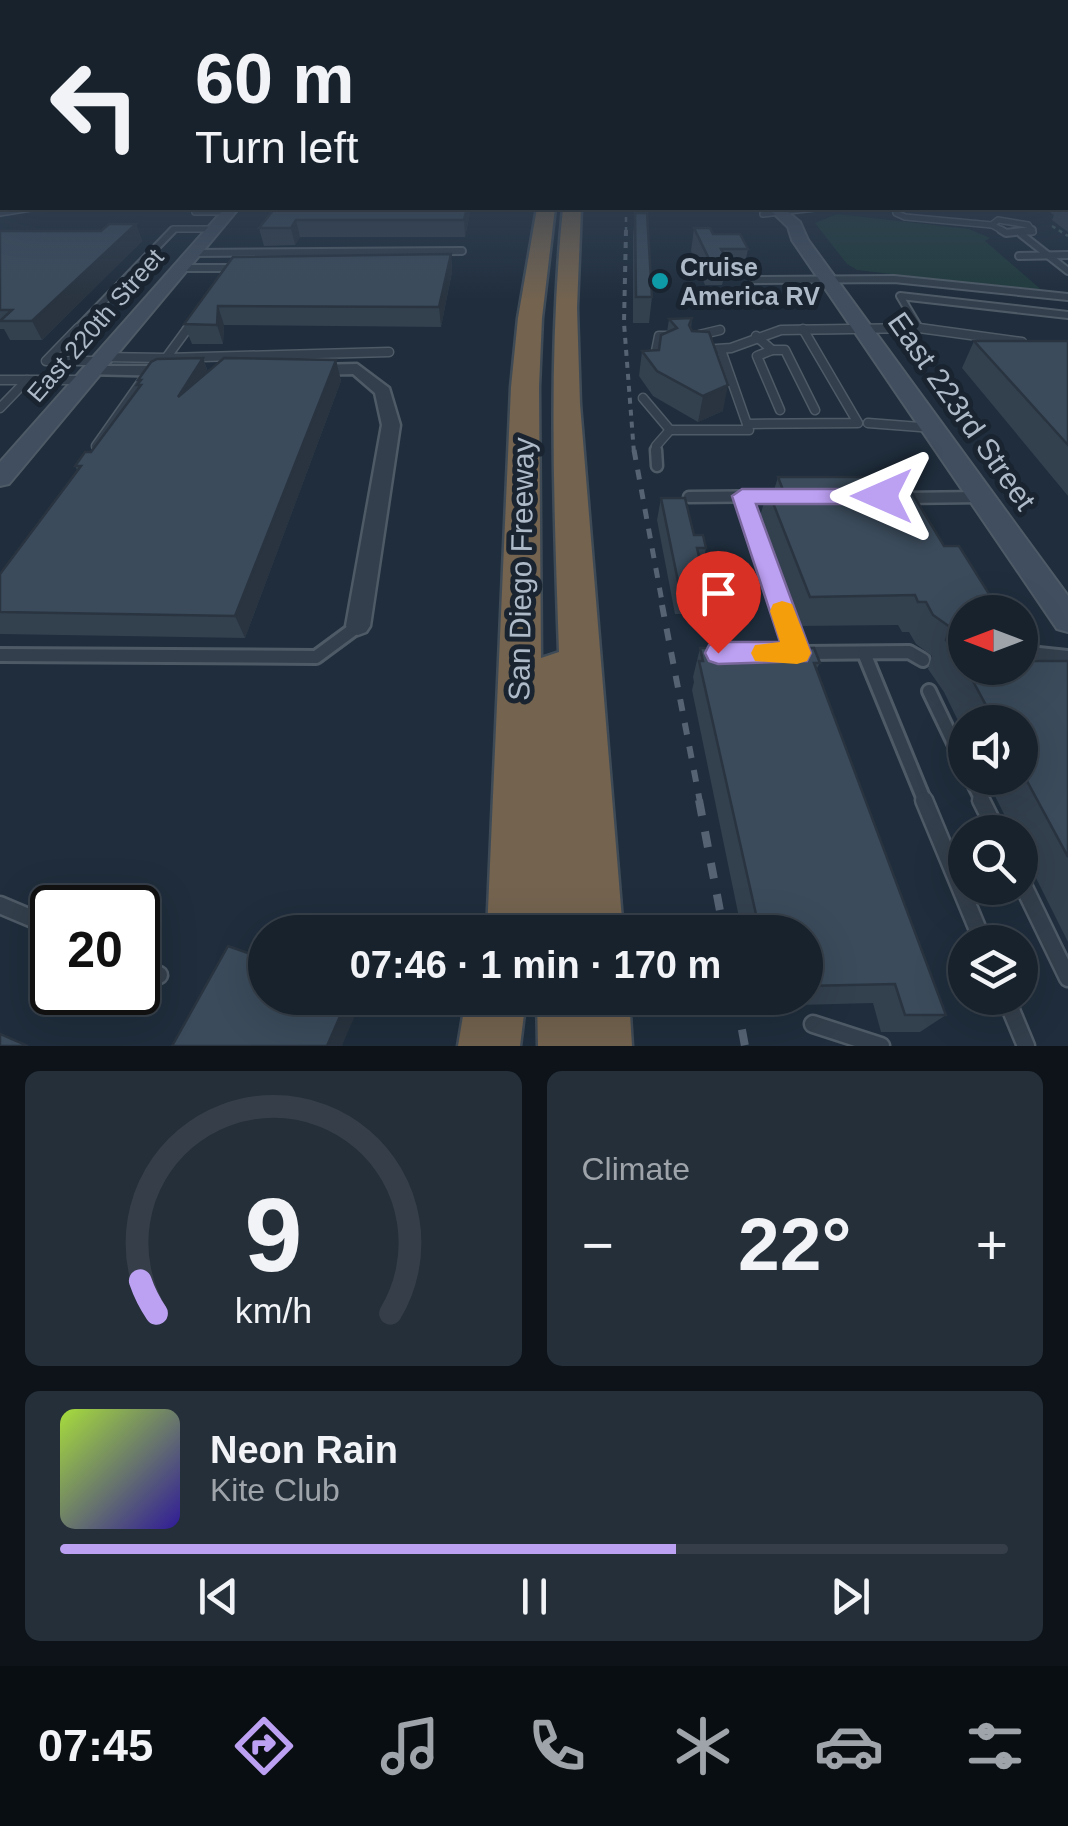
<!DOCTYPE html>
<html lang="en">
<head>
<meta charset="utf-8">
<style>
  body { margin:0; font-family:Helvetica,sans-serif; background:#242f39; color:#f1f3f6; height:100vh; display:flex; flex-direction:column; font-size:38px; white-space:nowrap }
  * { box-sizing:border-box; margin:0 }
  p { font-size:32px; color:#9ea4aa }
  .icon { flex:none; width:55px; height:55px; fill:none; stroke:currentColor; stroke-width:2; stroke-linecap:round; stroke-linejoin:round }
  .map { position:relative; height:1046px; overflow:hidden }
  .sheet { display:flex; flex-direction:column; gap:25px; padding:25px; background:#0d1319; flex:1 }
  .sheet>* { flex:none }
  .banner { position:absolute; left:0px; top:0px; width:1070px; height:210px; box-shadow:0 10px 40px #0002,0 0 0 2px #363f49; background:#17222d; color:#f1f3f6; overflow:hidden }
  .needle { width:65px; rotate:270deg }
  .buttons { position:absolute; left:948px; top:595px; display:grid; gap:20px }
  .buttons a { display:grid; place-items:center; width:90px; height:90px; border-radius:50%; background:#17222d; box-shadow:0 10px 40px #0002,0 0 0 2px #363f49; font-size:50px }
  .speed { position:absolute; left:30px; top:885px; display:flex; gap:20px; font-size:50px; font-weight:700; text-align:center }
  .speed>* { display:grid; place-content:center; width:130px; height:130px; border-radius:50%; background:#17222d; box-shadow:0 10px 40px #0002,0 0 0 2px #363f49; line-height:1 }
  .speed .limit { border:5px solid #111; border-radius:15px; background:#fff; color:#111 }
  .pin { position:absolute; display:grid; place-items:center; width:85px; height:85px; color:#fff; margin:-102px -42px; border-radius:50% 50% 50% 0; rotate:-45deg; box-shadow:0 0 10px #0007 }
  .pin .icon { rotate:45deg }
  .me { position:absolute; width:110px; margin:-55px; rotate:270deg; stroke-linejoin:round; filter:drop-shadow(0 0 8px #0008) }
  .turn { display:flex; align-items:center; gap:35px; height:210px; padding:0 30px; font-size:45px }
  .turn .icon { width:130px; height:130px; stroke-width:2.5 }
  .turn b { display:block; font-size:70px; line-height:85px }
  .big { font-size:75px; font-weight:600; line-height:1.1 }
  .sheet .card { flex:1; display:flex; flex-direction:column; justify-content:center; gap:15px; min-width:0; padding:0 35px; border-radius:15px; background:#242f39 }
  .sheet .dial { align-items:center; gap:0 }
  .dial svg { height:260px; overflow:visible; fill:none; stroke:#363f49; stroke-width:7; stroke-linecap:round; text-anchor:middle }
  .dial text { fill:#f1f3f6; stroke:none }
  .song { display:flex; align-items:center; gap:30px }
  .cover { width:120px; height:120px; border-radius:15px; background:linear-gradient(135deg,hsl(80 70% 55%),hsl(250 70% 35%)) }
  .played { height:10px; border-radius:5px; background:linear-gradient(90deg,#bca0f2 65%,#363f49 65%) }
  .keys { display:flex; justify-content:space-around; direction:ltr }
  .heat { display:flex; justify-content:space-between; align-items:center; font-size:55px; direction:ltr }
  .sheet .tiles { flex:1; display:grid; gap:25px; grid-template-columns:1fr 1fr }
  .card:last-child { grid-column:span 2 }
  .trip { position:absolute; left:248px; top:915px; width:575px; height:100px; border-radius:50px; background:#17222d; box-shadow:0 10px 40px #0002,0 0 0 2px #363f49; font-weight:600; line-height:100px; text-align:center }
  .menu { display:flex; height:160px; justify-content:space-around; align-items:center; background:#090e12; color:#9ea4aa }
  .menu .icon { width:70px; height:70px }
  .menu .current { color:#bca0f2 }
  .menu b { font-size:45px; color:#f1f3f6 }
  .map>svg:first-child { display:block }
  .green { fill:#213b3d }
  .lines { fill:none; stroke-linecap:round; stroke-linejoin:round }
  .lane-far5-casing { stroke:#4e5a66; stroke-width:8 }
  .lane-far4-casing { stroke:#4e5a66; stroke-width:10 }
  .lane-far3-casing { stroke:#4e5a66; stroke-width:11 }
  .lane-far2-casing { stroke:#4e5a66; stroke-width:15 }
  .lane-far1-casing { stroke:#4e5a66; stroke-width:18 }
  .lane-casing { stroke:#4e5a66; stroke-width:21 }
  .street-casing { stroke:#4e5a66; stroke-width:5 }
  .secondary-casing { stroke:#4e5a66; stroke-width:4 }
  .highway-casing { stroke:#3e4a56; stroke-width:5 }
  .path { stroke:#3f585a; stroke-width:2.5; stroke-dasharray:4 4; stroke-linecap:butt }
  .lane-far5 { stroke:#333f4c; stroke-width:5 }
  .lane-far4 { stroke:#333f4c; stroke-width:6 }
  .lane-far3 { stroke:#333f4c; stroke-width:8 }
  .lane-far2 { stroke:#333f4c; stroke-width:10 }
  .lane-far1 { stroke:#333f4c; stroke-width:12 }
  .lane { stroke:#333f4c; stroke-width:16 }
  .street { fill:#333f4c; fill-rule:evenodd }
  .secondary { fill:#414e5f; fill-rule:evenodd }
  .highway { fill:#73634f; fill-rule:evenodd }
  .rail-far4 { stroke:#556373; stroke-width:2.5; stroke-dasharray:5 5; stroke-linecap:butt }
  .rail-far3 { stroke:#556373; stroke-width:4; stroke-dasharray:6 6; stroke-linecap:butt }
  .rail-far2 { stroke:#556373; stroke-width:5; stroke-dasharray:10 10; stroke-linecap:butt }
  .rail-far1 { stroke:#556373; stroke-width:6; stroke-dasharray:12 12; stroke-linecap:butt }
  .rail { stroke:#556373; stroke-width:8; stroke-dasharray:16 16; stroke-linecap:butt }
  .wall { fill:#33404e }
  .shaded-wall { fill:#293440 }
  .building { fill:#3b4b5b; stroke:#293440; stroke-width:2.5 }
  .route { fill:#bca0f2; stroke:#7a689d; stroke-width:2.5 }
  .slow { fill:#f59e0b }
  .culture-dot { fill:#0f9aa8; stroke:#192430; stroke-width:4 }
  .labels { text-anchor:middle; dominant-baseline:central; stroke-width:10; stroke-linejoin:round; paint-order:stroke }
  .far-poi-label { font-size:25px; font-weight:bold; fill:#aebac8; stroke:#192430; text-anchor:start }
  .far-street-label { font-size:25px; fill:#aebac8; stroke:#192430 }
  .street-label { font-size:30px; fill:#aebac8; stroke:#192430 }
</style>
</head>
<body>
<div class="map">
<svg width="1068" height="1046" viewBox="0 0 1068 1046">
  <rect width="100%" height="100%" fill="#1f2d3c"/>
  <polygon class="green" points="837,214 969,229 990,238 985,241 1044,292 857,270 847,264 815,223"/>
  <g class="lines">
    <defs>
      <g id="lane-far5">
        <polyline points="895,208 896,213 905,217 992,225"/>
        <polyline points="195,212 228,212"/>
        <polyline points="0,213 31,208"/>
        <polyline points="763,214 815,208"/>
        <polyline points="171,232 174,229 213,229"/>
        <polyline points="1005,232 992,225 998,220 1028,225 1033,232 1020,232"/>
      </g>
      <g id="lane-far4">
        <polyline points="1001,230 1006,233 1032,230"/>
        <polyline points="1021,234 1068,271"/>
        <polyline points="193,253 462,251"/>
        <polyline points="1019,256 1068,255"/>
        <polyline points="180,268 229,268 227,272"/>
        <polyline points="754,280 894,279 1068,297"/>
        <polyline points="76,330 173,230"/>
        <polyline points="186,330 194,319"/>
        <polyline points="781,330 919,328"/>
        <polyline points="934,330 919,328 900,296 1068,315"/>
      </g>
      <g id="lane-far3">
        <polyline points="78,328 46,361 99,361"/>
        <polyline points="919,328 1022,342"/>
        <polyline points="699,335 720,330"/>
        <polyline points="756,336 772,350 757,356 780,410"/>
        <polyline points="703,350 731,348 781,330 919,328"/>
        <polyline points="772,350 785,350 815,410"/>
        <polyline points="656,351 659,336 672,336"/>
        <polyline points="102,357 166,358 188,328"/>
        <polyline points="166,358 389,352"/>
        <polyline points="0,380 82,380"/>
        <polyline points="643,398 670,430 749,430 721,350"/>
        <polyline points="0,408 27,380"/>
        <polyline points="868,423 933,428"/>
        <polyline points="747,424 858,423 803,329"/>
        <polyline points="96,446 144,378"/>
        <polyline points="656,453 656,446 670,430"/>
      </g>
      <g id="lane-far2">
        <polyline points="656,450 657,466"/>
        <polyline points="689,497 776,496"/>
        <polyline points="742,497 781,607"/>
        <polyline points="903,498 981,497"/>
      </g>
      <g id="lane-far1">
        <polyline points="780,605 797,653"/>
        <polyline points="1020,652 1068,657"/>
        <polyline points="804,653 909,652 923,660"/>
        <polyline points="864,653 925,802"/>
        <polyline points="0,655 316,657 358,626"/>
        <polyline points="929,691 965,766"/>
        <polyline points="971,778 983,802"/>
      </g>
      <g id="lane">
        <polyline points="924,800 983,942"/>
        <polyline points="981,800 997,832"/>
        <polyline points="1020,879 1068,978"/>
        <polyline points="0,905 52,927"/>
        <polyline points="138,965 159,975"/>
        <polyline points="1006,998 1026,1046"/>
        <polyline points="813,1024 881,1046"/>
      </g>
      <g id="street">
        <polygon points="357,364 389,388 400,425 370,626 366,632 358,635 350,632 346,626 382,425 375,393 353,374 313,375 305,370 313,365"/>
        <polygon points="91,366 169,366 177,371 169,376 86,374 83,371"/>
      </g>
      <g id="secondary">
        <polygon points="225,208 239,208 9,484 0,486 0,462"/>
        <polygon points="768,208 783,208 800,222 808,240 1068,596 1068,632 1057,629 792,240 788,227"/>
      </g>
      <g id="highway">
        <path d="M 537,208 L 555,208 L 542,318 L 539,387 L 541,658 L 559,652 C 554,503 548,356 563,208 L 581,208 L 577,308 L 580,404 L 623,932 L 487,932 L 511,387 L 518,318 Z"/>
        <polygon points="466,998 526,998 520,1046 458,1046"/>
        <polygon points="537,998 629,998 632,1046 538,1046"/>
      </g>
    </defs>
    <use href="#lane-far5" class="lane-far5-casing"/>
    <use href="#lane-far4" class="lane-far4-casing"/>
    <use href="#lane-far3" class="lane-far3-casing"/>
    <use href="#lane-far2" class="lane-far2-casing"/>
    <use href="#lane-far1" class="lane-far1-casing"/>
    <use href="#lane" class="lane-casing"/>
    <use href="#street" class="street-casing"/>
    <use href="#secondary" class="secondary-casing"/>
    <use href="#highway" class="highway-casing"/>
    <polyline class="path" points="1052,226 1068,236"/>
    <use href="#lane-far5" class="lane-far5"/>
    <use href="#lane-far4" class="lane-far4"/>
    <use href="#lane-far3" class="lane-far3"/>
    <use href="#lane-far2" class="lane-far2"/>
    <use href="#lane-far1" class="lane-far1"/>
    <use href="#lane" class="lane"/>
    <use href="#street" class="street"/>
    <use href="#secondary" class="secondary"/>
    <use href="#highway" class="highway"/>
    <polyline class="rail-far4" points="626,232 626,208"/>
    <polyline class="rail-far3" points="626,230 624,323 634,453"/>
    <polyline class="rail-far2" points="634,450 663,607"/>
    <polyline class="rail-far1" points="662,605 700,802"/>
    <g class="rail">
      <polyline points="699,800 724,932"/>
      <polyline points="736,998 745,1046"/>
    </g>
  </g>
  <g class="wall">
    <polygon points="1068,192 1068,232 1052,220 1054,215 1044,208 1068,208"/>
    <polygon points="275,208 471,208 465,237 300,237 295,245 264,246 259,228"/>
    <polygon points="635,213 652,297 649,323 633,323 633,236"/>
    <polygon points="136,224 142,241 42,340 10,340 4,329 0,329 0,231 101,231"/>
    <polygon points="694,228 713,234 748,249 743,273 725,273 722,285 705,285 691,251"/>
    <polygon points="451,254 452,272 441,327 224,325 223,344 192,344 184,324 233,257"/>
    <polygon points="692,318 691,329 723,411 698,422 653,396 639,376 642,351 659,350 667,332 669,319"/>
    <polygon points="974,341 1068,341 1068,496 962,368"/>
    <polygon points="203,358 208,372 336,360 341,381 245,638 0,634 0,574 77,470 75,466 91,452 138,389 138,380"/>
    <polygon points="778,477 876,488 944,546 991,597 984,607 965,668 1031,661 1068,661 1068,942 1020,846 1020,832 1013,832 986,778 1020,778 1020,722 965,722 965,735 944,692 928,669 932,656 916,644 909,632 902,632 898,625 798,626 759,519 768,490 774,490"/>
    <polygon points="661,498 706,548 702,568 707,591 702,614 675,614 657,520"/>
    <polygon points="700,648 820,663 816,670 946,1015 920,1032 881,1032 873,1003 758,1006 756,998 805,998 805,932 742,932 692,690 694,682 693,677"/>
  </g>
  <g class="shaded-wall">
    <polygon points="2,184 2,205 0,206 0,185"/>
    <polygon points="467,208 471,208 465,237 464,220"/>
    <polygon points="296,220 300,237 295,245 291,228"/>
    <polygon points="136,224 142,241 42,340 32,321"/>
    <polygon points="451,254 452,272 441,327 439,307"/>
    <polygon points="218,306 224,325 223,344 217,325"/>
    <polygon points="203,358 210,379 178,397"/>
    <polygon points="336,360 341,381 245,638 235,616"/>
    <polygon points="728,385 723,411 698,422 703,396"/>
    <polygon points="348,998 354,998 359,1006 342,1046 327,1046"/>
  </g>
  <g class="building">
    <polygon points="0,154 2,154 2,184 0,185"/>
    <polygon points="275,208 467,208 464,220 296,220 291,228 259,228"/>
    <polygon points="635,213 647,213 652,297 636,297"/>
    <polygon points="109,224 136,224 32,321 0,321 12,310 0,310 0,231 101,231"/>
    <polygon points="694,228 710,228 713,234 740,234 748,249 721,249 727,261 710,261"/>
    <polygon points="451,254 439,307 218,306 217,325 184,324 233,257"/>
    <polygon points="692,318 689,325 692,331 709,332 728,385 703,396 657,371 642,351 659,350 661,335 677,328 669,319"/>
    <polygon points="974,341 1068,341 1068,445"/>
    <polygon points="203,358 178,397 224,358 336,360 235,616 0,612 0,574 81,466 75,466 85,452 91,452 141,385 137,385 141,380 138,380 151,362 157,359"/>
    <polygon points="778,477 870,477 876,488 909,488 944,546 959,546 991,597 978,597 987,612 965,612 965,666 946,640 950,627 933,615 926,602 918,602 915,595 810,597 768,490 783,490"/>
    <polygon points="661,498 685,498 694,535 703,535 706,548 697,548 707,591 680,591"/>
    <polygon points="700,648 814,648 820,663 814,663 946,1015 905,1015 895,984 805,986 805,932 760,932 699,661 703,661"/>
    <polygon points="1020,651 1025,651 1031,661 1068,661 1068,857 1020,768 1020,722 995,722 966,668 1020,668"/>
    <polygon points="228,946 265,959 265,998 348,998 327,1046 172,1046"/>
    <polygon points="0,1034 28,1046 0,1046"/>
  </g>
  <linearGradient id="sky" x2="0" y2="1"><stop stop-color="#111921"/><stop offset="0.51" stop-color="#3c4c61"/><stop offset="1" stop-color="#3c4c61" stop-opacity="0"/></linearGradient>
  <rect width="1068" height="300" fill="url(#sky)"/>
  <polygon class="route" points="742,489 882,489 893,496 882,504 756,504 811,653 807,661 718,664 709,661 705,653 709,645 718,642 780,642 732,496"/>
  <polygon class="slow" points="782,601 792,604 811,653 807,661 797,664 755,661 751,653 755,645 780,642 770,611 773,604"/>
  <circle class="culture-dot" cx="660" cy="281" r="10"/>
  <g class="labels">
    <g class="far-poi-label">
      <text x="680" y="267">Cruise<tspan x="680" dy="29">America RV</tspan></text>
    </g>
    <g class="far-street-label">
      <text transform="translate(95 325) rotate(-49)">East 220th Street</text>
    </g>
    <g class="street-label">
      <text transform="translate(962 411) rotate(55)">East 223rd Street</text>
      <text transform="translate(521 569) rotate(-89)">San Diego Freeway</text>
    </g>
  </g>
</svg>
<div class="buttons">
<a><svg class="needle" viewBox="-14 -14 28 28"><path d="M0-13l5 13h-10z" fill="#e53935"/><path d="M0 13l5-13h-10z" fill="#9ea4aa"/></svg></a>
<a><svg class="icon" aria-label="sound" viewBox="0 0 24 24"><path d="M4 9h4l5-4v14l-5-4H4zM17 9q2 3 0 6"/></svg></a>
<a><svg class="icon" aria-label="search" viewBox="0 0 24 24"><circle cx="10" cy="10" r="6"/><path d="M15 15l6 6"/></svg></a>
<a><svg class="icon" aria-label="layers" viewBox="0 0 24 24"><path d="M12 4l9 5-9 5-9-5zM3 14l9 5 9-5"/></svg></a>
</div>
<div class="speed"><div class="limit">20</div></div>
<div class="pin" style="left:718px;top:653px;background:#d93025"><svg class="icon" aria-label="arrive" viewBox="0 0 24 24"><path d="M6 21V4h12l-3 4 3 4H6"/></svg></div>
<svg class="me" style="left:882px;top:496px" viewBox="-20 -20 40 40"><path d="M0-17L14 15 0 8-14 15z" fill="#bca0f2" stroke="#fff" stroke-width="4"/></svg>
<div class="trip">07:46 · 1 min · 170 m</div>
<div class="banner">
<div class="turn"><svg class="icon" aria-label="left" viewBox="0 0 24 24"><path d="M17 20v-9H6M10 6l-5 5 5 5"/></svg><div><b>60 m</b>Turn left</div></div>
</div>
</div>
<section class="sheet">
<div class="tiles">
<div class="card dial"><svg viewBox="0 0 100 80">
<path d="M14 69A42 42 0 1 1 86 69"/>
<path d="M14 69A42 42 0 0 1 9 59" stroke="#bca0f2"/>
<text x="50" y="56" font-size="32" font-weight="700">9</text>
<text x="50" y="72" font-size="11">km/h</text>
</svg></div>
<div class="card"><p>Climate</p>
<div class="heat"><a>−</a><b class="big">22°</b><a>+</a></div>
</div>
<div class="card">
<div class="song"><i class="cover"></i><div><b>Neon Rain</b><p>Kite Club</p></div></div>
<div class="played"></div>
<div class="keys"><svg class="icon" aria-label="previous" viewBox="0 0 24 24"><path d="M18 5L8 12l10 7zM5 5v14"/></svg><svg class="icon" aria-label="pause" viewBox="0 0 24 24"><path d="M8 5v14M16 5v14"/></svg><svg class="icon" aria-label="next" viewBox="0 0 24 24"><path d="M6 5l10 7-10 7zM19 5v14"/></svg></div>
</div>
</div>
</section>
<nav class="menu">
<b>07:45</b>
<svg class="icon current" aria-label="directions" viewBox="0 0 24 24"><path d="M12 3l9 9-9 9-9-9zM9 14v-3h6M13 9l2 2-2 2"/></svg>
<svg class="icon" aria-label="music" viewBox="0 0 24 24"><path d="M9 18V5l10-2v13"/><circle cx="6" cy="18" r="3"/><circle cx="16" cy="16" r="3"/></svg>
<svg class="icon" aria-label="phone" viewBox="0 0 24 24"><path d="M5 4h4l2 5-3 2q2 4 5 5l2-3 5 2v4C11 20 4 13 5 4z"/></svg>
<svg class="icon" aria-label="climate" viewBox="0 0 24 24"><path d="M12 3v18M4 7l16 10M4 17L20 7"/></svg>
<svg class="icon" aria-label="car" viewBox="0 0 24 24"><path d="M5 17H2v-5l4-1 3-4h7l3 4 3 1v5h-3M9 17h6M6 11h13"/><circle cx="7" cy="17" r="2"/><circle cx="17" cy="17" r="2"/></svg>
<svg class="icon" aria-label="filters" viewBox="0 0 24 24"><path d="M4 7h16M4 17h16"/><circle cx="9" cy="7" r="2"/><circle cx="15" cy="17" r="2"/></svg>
</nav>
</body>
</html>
